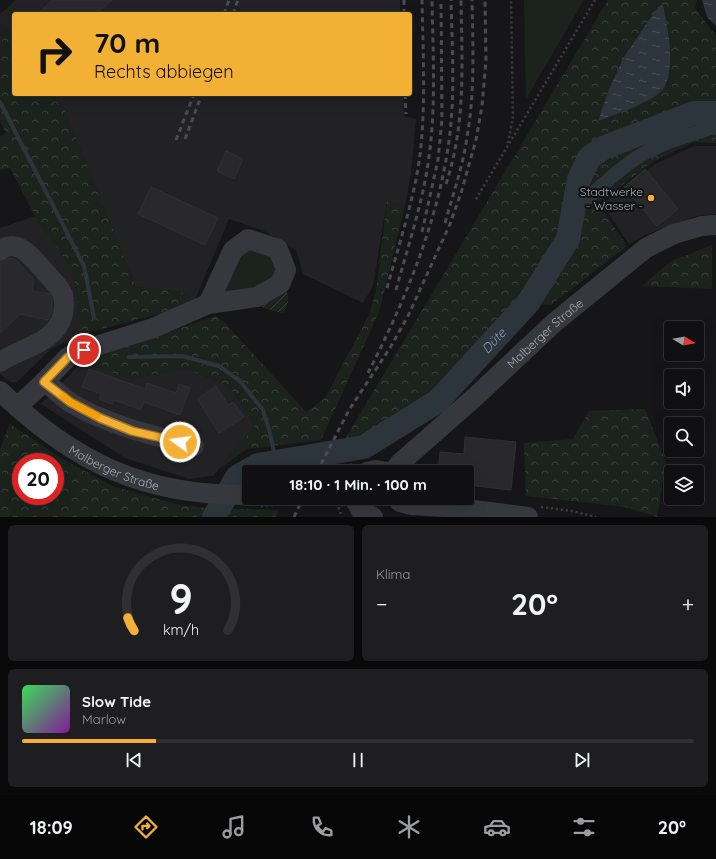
<!DOCTYPE html>
<html lang="de">
<head>
<meta charset="utf-8">
<style>
  body { margin:0; font-family:Quicksand,sans-serif; background:#1e1e20; color:#f1f3f6; height:100vh; display:flex; flex-direction:column; font-size:15px; white-space:nowrap }
  * { box-sizing:border-box; margin:0 }
  p { font-size:13px; color:#9c9d9f }
  .icon { flex:none; width:22px; height:22px; fill:none; stroke:currentColor; stroke-width:2; stroke-linecap:round; stroke-linejoin:round }
  .map { position:relative; height:517px; overflow:hidden }
  .drawer { display:flex; flex-direction:column; gap:8px; padding:8px; background:#09090a; flex:1 }
  .drawer>* { flex:none }
  .guide { position:absolute; left:12px; top:12px; width:400px; height:84px; border-radius:4px; box-shadow:0 4px 16px #0002,0 0 0 1px #303032; background:#f2b134; color:#111; overflow:hidden }
  .needle { width:26px; rotate:101deg }
  .tools { position:absolute; left:664px; top:321px; display:grid; gap:8px }
  .tools a { display:grid; place-items:center; width:40px; height:40px; border-radius:4px; background:#101012; box-shadow:0 4px 16px #0002,0 0 0 1px #303032; font-size:20px }
  .speed { position:absolute; left:12px; top:453px; display:flex; gap:8px; font-size:20px; font-weight:700; text-align:center }
  .speed>* { display:grid; place-content:center; width:52px; height:52px; border-radius:50%; background:#101012; box-shadow:0 4px 16px #0002,0 0 0 1px #303032; line-height:1 }
  .speed .limit { border:6px solid #d22; background:#fff; color:#111 }
  .pin { position:absolute; display:grid; place-items:center; width:34px; height:34px; color:#fff; margin:-17px; border:2px solid #fff; border-radius:50%; box-shadow:0 1px 4px #0007 }
  .me { position:absolute; width:44px; margin:-22px; rotate:284deg; stroke-linejoin:round; filter:drop-shadow(0 0 3px #0008) }
  .turn { display:flex; align-items:center; gap:14px; height:84px; padding:0 16px; font-size:18px }
  .turn .icon { width:52px; height:52px; stroke-width:2.5 }
  .turn b { display:block; font-size:28px; line-height:34px }
  .big { font-size:30px; font-weight:700; line-height:1.1 }
  .drawer .card { flex:1; display:flex; flex-direction:column; justify-content:center; gap:6px; min-width:0; padding:0 14px; border-radius:6px; background:#1e1e20 }
  .drawer .dial { align-items:center; gap:0 }
  .dial svg { height:104px; overflow:visible; fill:none; stroke:#303032; stroke-width:7; stroke-linecap:round; text-anchor:middle }
  .dial text { fill:#f1f3f6; stroke:none }
  .song { display:flex; align-items:center; gap:12px }
  .cover { width:48px; height:48px; border-radius:6px; background:linear-gradient(135deg,hsl(130 70% 55%),hsl(290 70% 35%)) }
  .played { height:4px; border-radius:2px; background:linear-gradient(90deg,#f2b134 20%,#303032 20%) }
  .keys { display:flex; justify-content:space-around; direction:ltr }
  .heat { display:flex; justify-content:space-between; align-items:center; font-size:22px; direction:ltr }
  .drawer .tiles { flex:1; display:grid; gap:8px; grid-template-columns:1fr 1fr }
  .card:last-child { grid-column:span 2 }
  .trip { position:absolute; left:242px; top:465px; width:232px; height:40px; border-radius:4px; background:#101012; box-shadow:0 4px 16px #0002,0 0 0 1px #303032; font-weight:700; line-height:40px; text-align:center }
  .menu { display:flex; height:64px; justify-content:space-around; align-items:center; background:#060607; color:#9c9d9f }
  .menu .icon { width:28px; height:28px }
  .menu .on { color:#f2b134 }
  .menu b { font-size:18px; color:#f1f3f6 }
  .map>svg:first-child { display:block }
  .built { fill:#222225 }
  .grass { fill:#1c231d }
  .forest { fill:url(#forest-crowns); fill-rule:evenodd }
  .garden { fill:url(#garden-furrows) }
  .water { fill:url(#water-ripples) }
  .lines { fill:none; stroke-linecap:round; stroke-linejoin:round }
  .stream { stroke:#2c353c; stroke-width:4 }
  .canal { stroke:#2c353c; stroke-width:14 }
  .river { stroke:#2c353c; stroke-width:24 }
  .building { fill:#29292c; stroke:#303034 }
  .path { stroke:#3d3f44; stroke-width:2.5; stroke-dasharray:2 3; stroke-linecap:butt }
  .minor { stroke:#37383d; stroke-width:20 }
  .rail { stroke:#4a4c52; stroke-width:3; stroke-dasharray:5 4; stroke-linecap:butt }
  .route-casing { stroke:#9d7322; stroke-width:10 }
  .route { stroke:#f2b134; stroke-width:7 }
  .slow { stroke:#f59e0b; stroke-width:7 }
  .poi-dot { fill:#f2b134; stroke:#111113; stroke-width:1.5 }
  .labels { text-anchor:middle; dominant-baseline:central; stroke-width:4; stroke-linejoin:round; paint-order:stroke }
  .poi-label { font-size:12px; fill:#a8adb8; stroke:#111113; text-anchor:end }
  .street-label { font-size:12px; fill:#a8adb8; stroke:#111113 }
  .water-label { font-size:13px; font-style:italic; fill:#7f9bb3; stroke:#111113 }
</style>
</head>
<body>
<div class="map">
<svg width="716" height="517" viewBox="0 0 716 517">
  <defs>
    <pattern id="forest-crowns" width="20" height="18" patternUnits="userSpaceOnUse"><rect width="20" height="18" fill="#1c231d"/><path d="M2 6a3 3 0 1 1 6 0M12 15a3 3 0 1 1 6 0" fill="none" stroke="#3a403c"/></pattern>
    <pattern id="garden-furrows" width="10" height="10" patternUnits="userSpaceOnUse"><rect width="10" height="10" fill="#1c231d"/><path d="M-1 1l2-2M0 10L10 0M9 11l2-2" fill="none" stroke="#3a403c"/></pattern>
    <pattern id="water-ripples" width="26" height="14" patternUnits="userSpaceOnUse"><rect width="26" height="14" fill="#2c353c"/><path d="M2 4q2-2 4 0t4 0M15 11q2-2 4 0t4 0" fill="none" stroke="#485056"/></pattern>
  </defs>
  <rect width="100%" height="100%" fill="#161618"/>
  <g class="built">
    <polygon points="16,0 400,0 400,14 14,14 14,36 0,22 0,14"/>
    <polygon points="58,94 403,94 404,116 416,119 411,174 405,206 387,201 373,286 363,303 303,274 296,250 264,231 229,219 195,300 180,292 136,287"/>
    <polygon points="694,146 716,146 716,214 697,216 645,235 629,244 602,204 655,164"/>
    <polygon points="35,216 72,268 83,334 51,349 17,382 10,382 0,374 0,228"/>
    <polygon points="82,362 131,379 185,368 230,387 255,426 213,476 189,479 125,458 41,404"/>
  </g>
  <g class="grass">
    <polygon points="524,0 584,0 526,99"/>
    <polygon points="243,246 268,250 276,271 268,284 220,299"/>
  </g>
  <g class="forest">
    <polygon points="608,0 697,0 695,8 716,36 716,143 694,142 654,161 598,203 627,246 551,305 516,302 432,396 373,433 345,439"/>
    <polygon points="0,22 14,36 14,94 58,94 136,287 181,292 195,300 173,310 83,334 72,268 35,216 10,168 0,170 0,137 6,133 0,122"/>
    <polygon points="387,201 405,206 379,312 321,440 247,449 219,469 255,426 230,387 185,368 131,379 82,362 216,316 225,323 306,412 325,398 369,315 376,291"/>
    <polygon points="712,245 712,289 642,286 670,262"/>
    <polygon points="645,409 666,462 657,517 625,507 526,496 524,443 573,439 589,411"/>
    <path d="M 10,424 L 63,459 L 112,486 L 176,504 L 205,508 L 280,510 L 275,517 L 0,517 L 0,449 ZM 21,462 L 55,462 L 55,496 L 21,496 Z"/>
  </g>
  <path class="garden" d="M 285,288 C 290,297 289,304 283,313 L 273,311 L 260,306 Z"/>
  <g class="water">
    <polygon points="702,0 716,0 716,26 707,17"/>
    <path d="M 663,4 C 667,28 676,62 665,86 C 658,101 614,115 598,121 L 609,89 L 624,57 L 658,7 Z"/>
  </g>
  <g class="lines">
    <g class="stream">
      <polyline points="0,102 84,266 94,318"/>
      <polyline points="129,357 182,356 219,366 240,381 263,410 270,433 276,462"/>
    </g>
    <path class="canal" d="M 574,211 C 592,194 611,176 632,161 C 656,144 686,136 714,127 L 716,128"/>
    <path class="river" id="s1" d="M 214,517 L 237,477 L 258,465 L 364,447 L 438,401 L 528,303 L 568,239 L 579,179 L 589,158 L 603,148 L 694,113 L 716,113"/>
  </g>
  <g class="building">
    <polygon points="53,0 112,0 96,14 37,14"/>
    <polygon points="226,151 243,159 234,179 217,171"/>
    <polygon points="645,169 678,209 657,226 624,187"/>
    <polygon points="151,187 218,218 205,245 138,214"/>
    <polygon points="10,258 15,259 34,280 32,291 50,294 52,299 52,310 48,320 20,314 0,333 0,263"/>
    <polygon points="89,369 145,389 147,383 176,393 179,384 190,388 180,415 144,402 141,410 114,400 112,404 99,399 101,394 82,387"/>
    <polygon points="216,386 228,405 233,402 244,417 219,433 197,399"/>
    <polygon points="465,437 516,442 511,490 467,485 467,472 438,472 440,452 464,454"/>
  </g>
  <g class="lines">
    <g class="path">
      <polyline points="508,143 513,117 511,0"/>
      <polyline points="476,199 595,0"/>
      <polyline points="343,472 353,463"/>
      <polyline points="335,498 342,517"/>
      <polyline points="261,506 335,500"/>
      <polyline points="541,507 572,511 596,517"/>
    </g>
    <g class="minor">
      <polygon points="248,239 278,249 286,270 280,284 257,297 208,304 233,250"/>
      <path d="M 0,251 C 17,235 36,262 46,273 C 52,280 60,287 63,295 C 64,300 64,309 63,314 C 56,344 22,347 0,362"/>
      <path d="M 44,382 C 54,388 62,397 71,403 C 110,426 152,435 194,446"/>
      <path id="s2" d="M 0,391 C 74,463 145,496 249,495"/>
      <polyline points="17,407 44,382 68,357 84,350 153,328 208,304"/>
      <polyline points="367,472 376,470 387,472"/>
      <path id="s3" d="M 393,472 L 400,463 L 475,397 L 555,322 L 646,248 L 674,234 L 702,226 L 716,225"/>
      <polyline points="354,498 361,511 373,517"/>
      <polyline points="400,502 412,505 459,508 528,517"/>
    </g>
    <g class="rail">
      <polyline points="404,0 404,14"/>
      <polyline points="224,14 229,0"/>
      <polyline points="233,14 238,0"/>
      <polyline points="405,94 406,114"/>
      <polyline points="185,139 202,94"/>
      <polyline points="176,140 194,94"/>
      <path d="M 446,184 C 466,123 462,64 461,0"/>
      <path d="M 445,223 C 453,194 463,166 467,137 C 475,92 473,46 472,0"/>
      <polyline points="422,232 438,160 442,119 441,0"/>
      <path d="M 387,288 C 399,244 414,200 420,155 C 426,104 423,52 422,0"/>
      <path d="M 396,290 C 408,246 423,202 429,157 C 436,105 433,53 432,0"/>
      <path d="M 368,373 C 406,299 440,217 450,133 C 455,89 452,44 451,0"/>
      <polyline points="317,472 349,410 390,348 408,316 450,224 461,193 476,140 482,106 486,60 485,0"/>
      <polyline points="294,517 303,498"/>
    </g>
  </g>
  <g class="lines">
    <defs>
      <polyline id="route" points="84,350 68,357 44,382 70,402 100,418 132,431 180,442"/>
    </defs>
    <use href="#route" class="route-casing"/>
    <use href="#route" class="route"/>
    <polyline class="slow" points="63,396 70,402 97,416"/>
  </g>
  <circle class="poi-dot" cx="651" cy="198" r="4"/>
  <g class="labels">
    <g class="poi-label">
      <text x="643" y="191">Stadtwerke<tspan x="643" dy="14">- Wasser -</tspan></text>
    </g>
    <g class="street-label">
      <text stroke="none"><textPath href="#s3" startOffset="206">Malberger Straße</textPath></text>
      <text stroke="none"><textPath href="#s2" startOffset="139">Malberger Straße</textPath></text>
    </g>
    <g class="water-label">
      <text stroke="none"><textPath href="#s1" startOffset="347">Düte</textPath></text>
    </g>
  </g>
</svg>
<div class="tools">
<a><svg class="needle" viewBox="-14 -14 28 28"><path d="M0-13l5 13h-10z" fill="#e53935"/><path d="M0 13l5-13h-10z" fill="#9c9d9f"/></svg></a>
<a><svg class="icon" aria-label="sound" viewBox="0 0 24 24"><path d="M4 9h4l5-4v14l-5-4H4zM17 9q2 3 0 6"/></svg></a>
<a><svg class="icon" aria-label="search" viewBox="0 0 24 24"><circle cx="10" cy="10" r="6"/><path d="M15 15l6 6"/></svg></a>
<a><svg class="icon" aria-label="layers" viewBox="0 0 24 24"><path d="M12 4l9 5-9 5-9-5zM3 14l9 5 9-5"/></svg></a>
</div>
<div class="speed"><div class="limit">20</div></div>
<div class="pin" style="left:84px;top:350px;background:#d93025"><svg class="icon" aria-label="arrive" viewBox="0 0 24 24"><path d="M6 21V4h12l-3 4 3 4H6"/></svg></div>
<svg class="me" style="left:180px;top:442px" viewBox="-20 -20 40 40"><circle r="17" fill="#f2b134" stroke="#fff" stroke-width="3"/><path d="M0-11L8 9 0 5-8 9z" fill="#fff"/></svg>
<div class="trip">18:10 · 1 Min. · 100 m</div>
<div class="guide">
<div class="turn"><svg class="icon" aria-label="right" viewBox="0 0 24 24"><path d="M7 20v-9h11M14 6l5 5-5 5"/></svg><div><b>70 m</b>Rechts abbiegen</div></div>
</div>
</div>
<section class="drawer">
<div class="tiles">
<div class="card dial"><svg viewBox="0 0 100 80">
<path d="M14 69A42 42 0 1 1 86 69"/>
<path d="M14 69A42 42 0 0 1 9 59" stroke="#f2b134"/>
<text x="50" y="56" font-size="32" font-weight="700">9</text>
<text x="50" y="72" font-size="11">km/h</text>
</svg></div>
<div class="card"><p>Klima</p>
<div class="heat"><a>−</a><b class="big">20°</b><a>+</a></div>
</div>
<div class="card">
<div class="song"><i class="cover"></i><div><b>Slow Tide</b><p>Marlow</p></div></div>
<div class="played"></div>
<div class="keys"><svg class="icon" aria-label="previous" viewBox="0 0 24 24"><path d="M18 5L8 12l10 7zM5 5v14"/></svg><svg class="icon" aria-label="pause" viewBox="0 0 24 24"><path d="M8 5v14M16 5v14"/></svg><svg class="icon" aria-label="next" viewBox="0 0 24 24"><path d="M6 5l10 7-10 7zM19 5v14"/></svg></div>
</div>
</div>
</section>
<nav class="menu">
<b>18:09</b>
<svg class="icon on" aria-label="directions" viewBox="0 0 24 24"><path d="M12 3l9 9-9 9-9-9zM9 14v-3h6M13 9l2 2-2 2"/></svg>
<svg class="icon" aria-label="music" viewBox="0 0 24 24"><path d="M9 18V5l10-2v13"/><circle cx="6" cy="18" r="3"/><circle cx="16" cy="16" r="3"/></svg>
<svg class="icon" aria-label="phone" viewBox="0 0 24 24"><path d="M5 4h4l2 5-3 2q2 4 5 5l2-3 5 2v4C11 20 4 13 5 4z"/></svg>
<svg class="icon" aria-label="climate" viewBox="0 0 24 24"><path d="M12 3v18M4 7l16 10M4 17L20 7"/></svg>
<svg class="icon" aria-label="car" viewBox="0 0 24 24"><path d="M5 17H2v-5l4-1 3-4h7l3 4 3 1v5h-3M9 17h6M6 11h13"/><circle cx="7" cy="17" r="2"/><circle cx="17" cy="17" r="2"/></svg>
<svg class="icon" aria-label="filters" viewBox="0 0 24 24"><path d="M4 7h16M4 17h16"/><circle cx="9" cy="7" r="2"/><circle cx="15" cy="17" r="2"/></svg>
<b>20°</b>
</nav>
</body>
</html>
